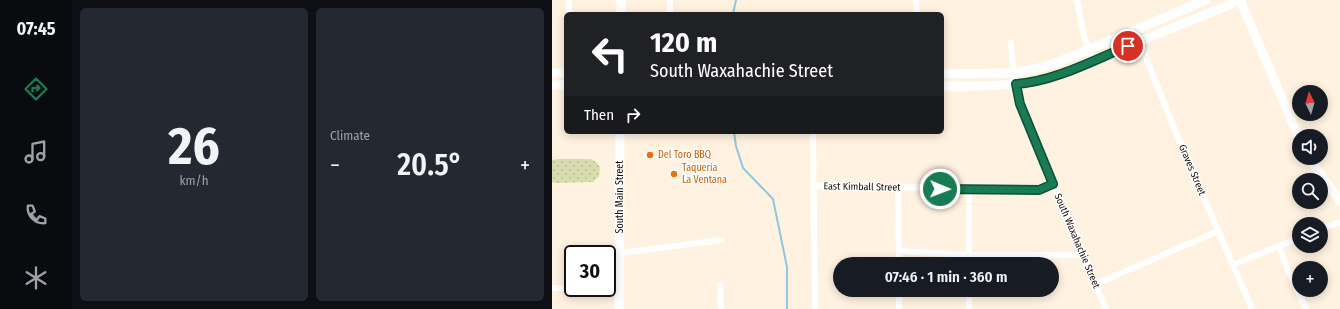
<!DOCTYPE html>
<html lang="en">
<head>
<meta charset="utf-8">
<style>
  body { margin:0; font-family:"Fira Sans Condensed",sans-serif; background:#242831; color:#f1f3f6; height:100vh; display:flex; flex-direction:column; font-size:15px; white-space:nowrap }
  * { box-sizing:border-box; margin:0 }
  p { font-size:13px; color:#9ea1a6 }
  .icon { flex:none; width:22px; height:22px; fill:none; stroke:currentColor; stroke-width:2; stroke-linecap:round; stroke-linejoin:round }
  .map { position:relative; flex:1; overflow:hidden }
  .drawer { display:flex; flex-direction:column; gap:8px; padding:8px; background:#0d0f14; width:480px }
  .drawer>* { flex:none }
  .hud { position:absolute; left:12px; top:12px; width:380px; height:122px; border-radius:6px; box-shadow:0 2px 10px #0003; background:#202124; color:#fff; overflow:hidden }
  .needle { width:26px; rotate:355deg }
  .tools { position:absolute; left:740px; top:85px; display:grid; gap:8px }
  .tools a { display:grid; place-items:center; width:36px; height:36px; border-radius:50%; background:#171b24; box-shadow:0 2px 10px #0003; font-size:20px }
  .speed { position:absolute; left:12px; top:245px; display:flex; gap:8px; font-size:20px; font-weight:700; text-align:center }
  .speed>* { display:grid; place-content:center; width:52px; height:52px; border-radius:50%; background:#171b24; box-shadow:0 2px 10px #0003; line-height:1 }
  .speed .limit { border:2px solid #111; border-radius:6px; background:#fff; color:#111 }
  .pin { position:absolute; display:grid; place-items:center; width:34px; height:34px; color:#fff; margin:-17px; border:2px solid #fff; border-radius:50%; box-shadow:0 1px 4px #0007 }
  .me { position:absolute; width:44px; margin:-22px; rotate:91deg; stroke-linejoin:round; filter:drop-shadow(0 0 3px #0008) }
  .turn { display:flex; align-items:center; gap:14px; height:84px; padding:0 20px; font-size:18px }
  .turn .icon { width:52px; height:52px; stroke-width:2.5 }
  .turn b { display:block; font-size:28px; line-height:34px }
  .then { display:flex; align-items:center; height:38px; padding:0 20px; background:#0003; gap:8px; font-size:15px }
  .big { font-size:30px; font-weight:600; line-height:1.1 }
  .drawer .card { flex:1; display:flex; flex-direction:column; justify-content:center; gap:6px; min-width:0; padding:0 14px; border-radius:6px; background:#242831 }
  .drawer .dial { align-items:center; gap:0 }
  .dial b { font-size:52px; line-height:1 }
  .heat { display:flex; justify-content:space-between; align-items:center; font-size:22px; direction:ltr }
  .drawer .tiles { flex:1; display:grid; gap:8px; grid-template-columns:repeat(2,1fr) }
  .trip { position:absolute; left:281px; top:257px; width:226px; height:40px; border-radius:20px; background:#171b24; box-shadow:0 2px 10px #0003; font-weight:600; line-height:40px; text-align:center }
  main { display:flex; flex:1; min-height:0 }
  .menu { display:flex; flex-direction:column; width:72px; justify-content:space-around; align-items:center; background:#090b0e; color:#9ea1a6 }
  .menu .icon { width:28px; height:28px }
  .menu .on { color:#187b53 }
  .menu b { font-size:18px; color:#f1f3f6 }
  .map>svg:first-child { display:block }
  .park { fill:url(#park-dots) }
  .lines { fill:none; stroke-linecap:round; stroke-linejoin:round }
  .stream { stroke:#8fc7de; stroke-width:2 }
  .street { stroke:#fff; stroke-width:6 }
  .secondary { stroke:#fff; stroke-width:9 }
  .route-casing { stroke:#105036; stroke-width:10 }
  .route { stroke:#187b53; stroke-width:7 }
  .food-dot { fill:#e8710a; stroke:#fff; stroke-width:1.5 }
  .labels { text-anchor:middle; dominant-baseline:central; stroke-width:3; stroke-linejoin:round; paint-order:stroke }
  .food-label { font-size:10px; fill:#c56008; stroke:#fff; text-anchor:start }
  .street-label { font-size:10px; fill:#140d04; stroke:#fff }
</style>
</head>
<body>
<main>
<nav class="menu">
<b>07:45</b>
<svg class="icon on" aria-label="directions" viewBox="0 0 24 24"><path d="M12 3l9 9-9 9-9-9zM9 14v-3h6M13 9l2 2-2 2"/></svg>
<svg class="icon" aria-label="music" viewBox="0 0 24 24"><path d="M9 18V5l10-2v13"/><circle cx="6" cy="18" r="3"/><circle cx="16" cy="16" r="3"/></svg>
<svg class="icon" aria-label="phone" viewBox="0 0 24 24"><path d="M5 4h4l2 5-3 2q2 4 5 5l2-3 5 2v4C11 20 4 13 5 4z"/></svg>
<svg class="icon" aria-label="climate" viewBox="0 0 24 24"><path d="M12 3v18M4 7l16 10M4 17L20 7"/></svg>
</nav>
<section class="drawer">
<div class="tiles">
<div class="card dial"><b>26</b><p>km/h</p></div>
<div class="card"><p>Climate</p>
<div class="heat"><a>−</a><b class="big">20.5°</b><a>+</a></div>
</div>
</div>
</section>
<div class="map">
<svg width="788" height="309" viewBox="0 0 788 309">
  <defs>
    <pattern id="park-dots" width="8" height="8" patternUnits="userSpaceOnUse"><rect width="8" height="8" fill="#d9dcaf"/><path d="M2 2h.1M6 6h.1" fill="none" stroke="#b9bc95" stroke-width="1.8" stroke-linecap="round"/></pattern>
  </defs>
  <rect width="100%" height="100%" fill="#fff2e1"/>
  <polygon class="park" points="6,159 39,159 44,162 48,167 47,176 41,182 3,183 0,182 0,160"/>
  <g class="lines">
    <g class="stream">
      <polyline points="181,14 184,0"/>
      <polyline points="182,132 184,146 191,168 221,199 235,267 235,309"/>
    </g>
    <g class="street">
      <polyline points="118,0 118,14"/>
      <polyline points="364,0 365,14"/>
      <polyline points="525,0 532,37 542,60"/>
      <polyline points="17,14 17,0"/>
      <polyline points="583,30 627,140 700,309"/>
      <polyline points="459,43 461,67 468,104 554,309"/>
      <polyline points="261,132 263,309"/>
      <polyline points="262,186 487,189 501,183"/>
      <polyline points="346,188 347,264"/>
      <polyline points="417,189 417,264"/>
      <polyline points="769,229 788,222"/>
      <polyline points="727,247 738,275 754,309"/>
      <polyline points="347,251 417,255 523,255 531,254"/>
      <polyline points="68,253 169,240"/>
      <polyline points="680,265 747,238"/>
      <polyline points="544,284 666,231"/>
      <polyline points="168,285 169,309"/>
      <polyline points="0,288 21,288"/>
      <polyline points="35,288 67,288"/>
      <polyline points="347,290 347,309"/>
      <polyline points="417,309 417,290"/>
    </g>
    <g class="secondary">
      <polyline points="688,0 747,138"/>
      <polyline points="69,14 69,0"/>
      <polyline points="0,73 14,73"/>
      <polyline points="390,74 462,73 495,66 519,57 654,0"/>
      <polyline points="0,85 14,85"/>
      <path d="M 390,86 C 427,86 464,87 500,77 L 689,0"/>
      <polyline points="758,158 764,168 788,201"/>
      <polyline points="67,309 68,132"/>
    </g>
  </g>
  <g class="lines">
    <defs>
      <path id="route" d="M 388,189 L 487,190 L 501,184 L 468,104 L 464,84 C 503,81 540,61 576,46"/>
    </defs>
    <use href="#route" class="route-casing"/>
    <use href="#route" class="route"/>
  </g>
  <g class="food-dot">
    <circle cx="98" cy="155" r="4"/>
    <circle cx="122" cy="174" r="4"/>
  </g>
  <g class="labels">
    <g class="food-label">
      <text x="106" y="155">Del Toro BBQ</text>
      <text x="130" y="168">Taqueria<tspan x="130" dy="12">La Ventana</tspan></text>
    </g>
    <g class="street-label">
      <text transform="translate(640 170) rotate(67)">Graves Street</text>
      <text transform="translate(310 187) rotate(1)">East Kimball Street</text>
      <text transform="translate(68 197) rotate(-90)">South Main Street</text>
      <text transform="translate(525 241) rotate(67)">South Waxahachie Street</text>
    </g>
  </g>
</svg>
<div class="tools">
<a><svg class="needle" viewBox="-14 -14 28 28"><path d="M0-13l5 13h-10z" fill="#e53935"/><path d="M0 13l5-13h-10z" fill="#9ea1a6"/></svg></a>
<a><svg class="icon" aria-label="sound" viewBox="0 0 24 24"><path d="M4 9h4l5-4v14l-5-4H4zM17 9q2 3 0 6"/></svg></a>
<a><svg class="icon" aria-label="search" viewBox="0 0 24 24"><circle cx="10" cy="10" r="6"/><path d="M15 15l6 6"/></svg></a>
<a><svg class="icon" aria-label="layers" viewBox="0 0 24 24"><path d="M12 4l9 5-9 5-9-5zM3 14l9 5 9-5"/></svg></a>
<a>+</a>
</div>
<div class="speed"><div class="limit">30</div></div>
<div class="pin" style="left:576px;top:46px;background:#d93025"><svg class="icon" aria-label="arrive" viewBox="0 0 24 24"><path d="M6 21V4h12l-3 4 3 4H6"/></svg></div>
<svg class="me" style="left:388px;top:189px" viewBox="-20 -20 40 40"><circle r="17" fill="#187b53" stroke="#fff" stroke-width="3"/><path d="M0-11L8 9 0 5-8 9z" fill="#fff"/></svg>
<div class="trip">07:46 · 1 min · 360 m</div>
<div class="hud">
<div class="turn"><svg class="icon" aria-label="left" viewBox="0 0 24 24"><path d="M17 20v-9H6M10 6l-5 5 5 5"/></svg><div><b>120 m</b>South Waxahachie Street</div></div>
<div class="then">Then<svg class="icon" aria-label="right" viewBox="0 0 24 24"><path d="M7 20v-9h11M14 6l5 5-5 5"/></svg></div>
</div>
</div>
</main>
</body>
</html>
